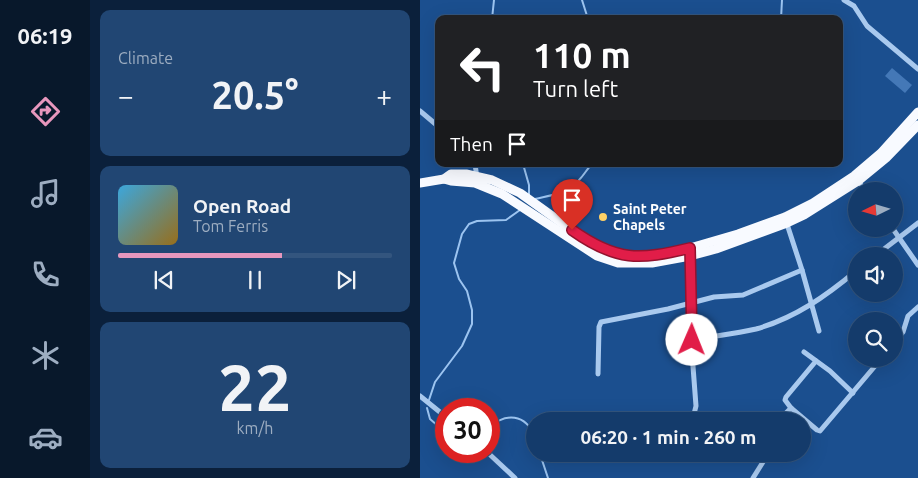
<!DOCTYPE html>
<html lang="en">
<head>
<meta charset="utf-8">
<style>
  body { margin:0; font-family:Ubuntu,sans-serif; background:#214673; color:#f1f3f6; height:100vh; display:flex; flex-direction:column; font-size:19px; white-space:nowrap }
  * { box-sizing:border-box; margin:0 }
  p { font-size:16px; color:#9dadc1 }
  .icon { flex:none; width:28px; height:28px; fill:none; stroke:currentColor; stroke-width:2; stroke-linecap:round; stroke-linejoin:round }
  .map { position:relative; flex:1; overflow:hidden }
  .drawer { display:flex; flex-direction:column; gap:10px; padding:10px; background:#0b203b; width:330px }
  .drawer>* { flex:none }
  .hud { position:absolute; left:15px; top:15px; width:408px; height:152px; border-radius:10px; box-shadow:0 5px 20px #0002,0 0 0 1px #33557e; background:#202124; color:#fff; overflow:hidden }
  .needle { width:32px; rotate:265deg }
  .tools { position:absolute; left:428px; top:182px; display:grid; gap:10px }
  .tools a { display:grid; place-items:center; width:55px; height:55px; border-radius:50%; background:#143b6b; box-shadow:0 5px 20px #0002,0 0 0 1px #33557e; font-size:25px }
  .speed { position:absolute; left:15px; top:398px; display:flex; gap:10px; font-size:25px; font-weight:700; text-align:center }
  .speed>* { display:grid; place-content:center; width:65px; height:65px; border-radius:50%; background:#143b6b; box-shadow:0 5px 20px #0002,0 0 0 1px #33557e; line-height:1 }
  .speed .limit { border:8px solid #d22; background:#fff; color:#111 }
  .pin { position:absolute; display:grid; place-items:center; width:42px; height:42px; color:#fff; margin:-51px -21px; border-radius:50% 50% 50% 0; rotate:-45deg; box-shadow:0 0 5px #0007 }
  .pin .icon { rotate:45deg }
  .me { position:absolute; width:55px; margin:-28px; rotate:1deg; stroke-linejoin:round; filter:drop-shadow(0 0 4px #0008) }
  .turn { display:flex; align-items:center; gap:18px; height:105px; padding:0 15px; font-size:22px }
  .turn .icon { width:65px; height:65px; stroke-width:2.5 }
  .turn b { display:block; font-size:35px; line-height:42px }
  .then { display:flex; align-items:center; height:48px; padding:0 15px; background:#0003; gap:10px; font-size:19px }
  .big { font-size:38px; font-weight:600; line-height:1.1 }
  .drawer .card { flex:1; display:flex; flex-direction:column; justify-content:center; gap:8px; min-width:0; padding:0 18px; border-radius:10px; background:#214673 }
  .drawer .dial { align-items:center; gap:0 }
  .dial b { font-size:65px; line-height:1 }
  .song { display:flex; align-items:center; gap:15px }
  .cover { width:60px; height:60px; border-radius:8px; background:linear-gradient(135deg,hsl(200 70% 55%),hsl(40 70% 35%)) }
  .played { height:5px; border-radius:2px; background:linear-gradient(90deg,#e797bd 60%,#33557e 60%) }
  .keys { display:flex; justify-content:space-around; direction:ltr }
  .heat { display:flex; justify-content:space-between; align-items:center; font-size:28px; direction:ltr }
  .trip { position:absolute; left:106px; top:412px; width:285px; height:50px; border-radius:25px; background:#143b6b; box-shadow:0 5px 20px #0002,0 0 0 1px #33557e; font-weight:600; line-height:50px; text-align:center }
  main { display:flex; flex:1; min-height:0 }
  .dock { display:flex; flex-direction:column; width:90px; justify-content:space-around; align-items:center; background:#08182b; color:#9dadc1 }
  .dock .icon { width:35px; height:35px }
  .dock .on { color:#e797bd }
  .dock b { font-size:22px; color:#f1f3f6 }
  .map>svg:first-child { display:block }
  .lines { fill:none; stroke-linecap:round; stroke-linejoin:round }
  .stream { stroke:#9cc4f0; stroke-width:2 }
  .building { fill:#4478b7 }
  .minor { stroke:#a9c9ee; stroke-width:5 }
  .trunk { stroke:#f8faff; stroke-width:9 }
  .route-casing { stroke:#92132f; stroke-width:12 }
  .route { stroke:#e11d48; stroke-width:9 }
  .poi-dot { fill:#ffd166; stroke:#1b4f8f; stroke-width:2 }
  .labels { text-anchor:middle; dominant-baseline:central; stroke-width:5; stroke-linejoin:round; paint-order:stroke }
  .poi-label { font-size:14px; font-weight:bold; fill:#fff; stroke:#1b4f8f; text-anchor:start }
</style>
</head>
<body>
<main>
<nav class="dock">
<b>06:19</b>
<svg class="icon on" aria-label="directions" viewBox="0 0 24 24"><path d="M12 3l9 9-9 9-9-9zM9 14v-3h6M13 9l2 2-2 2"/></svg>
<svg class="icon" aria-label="music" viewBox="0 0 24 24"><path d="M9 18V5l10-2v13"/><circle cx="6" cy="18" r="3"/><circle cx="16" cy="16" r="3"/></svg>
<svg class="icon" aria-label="phone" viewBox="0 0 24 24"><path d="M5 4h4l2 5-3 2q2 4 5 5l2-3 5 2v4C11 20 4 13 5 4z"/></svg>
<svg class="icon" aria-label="climate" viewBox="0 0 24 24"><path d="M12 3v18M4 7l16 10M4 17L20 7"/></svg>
<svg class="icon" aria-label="car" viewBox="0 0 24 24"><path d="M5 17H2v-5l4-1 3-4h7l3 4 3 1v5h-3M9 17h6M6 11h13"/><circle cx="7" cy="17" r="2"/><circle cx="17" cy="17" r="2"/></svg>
</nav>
<section class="drawer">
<div class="card"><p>Climate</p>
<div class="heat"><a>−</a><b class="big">20.5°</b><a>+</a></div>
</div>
<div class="card">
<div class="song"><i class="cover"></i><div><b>Open Road</b><p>Tom Ferris</p></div></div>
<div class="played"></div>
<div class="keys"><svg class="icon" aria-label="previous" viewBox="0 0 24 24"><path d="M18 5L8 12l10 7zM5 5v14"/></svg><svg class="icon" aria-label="pause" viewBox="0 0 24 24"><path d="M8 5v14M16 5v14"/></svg><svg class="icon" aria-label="next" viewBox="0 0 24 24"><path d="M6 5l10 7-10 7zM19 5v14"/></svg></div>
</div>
<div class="card dial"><b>22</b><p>km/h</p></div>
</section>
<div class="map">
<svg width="498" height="478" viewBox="0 0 498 478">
  <rect width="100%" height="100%" fill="#1b4f8f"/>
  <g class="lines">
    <g class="stream">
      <polyline points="162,0 168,19"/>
      <polyline points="72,19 74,0"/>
      <polyline points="361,19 362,0"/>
      <polyline points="103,164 109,185 109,196"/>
      <path d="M 115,199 C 131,195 148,194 159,180 C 164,175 167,169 172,164"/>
      <polyline points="9,400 15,382 42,346 52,324 52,310 47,291 39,279 34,263 42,234 49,224 57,221 86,220 100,210"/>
      <polyline points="7,408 10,419 26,433"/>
      <path d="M 69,428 C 86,412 105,414 115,436"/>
      <polyline points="120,454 128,478"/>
    </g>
  </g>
  <polygon class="building" points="472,68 492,85 485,93 465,76"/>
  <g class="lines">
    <g class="minor">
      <polyline points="424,0 434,6 447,26 498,69"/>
      <polyline points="0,111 19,127"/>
      <polyline points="55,164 57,178"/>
      <polyline points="437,180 446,191"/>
      <polyline points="366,221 382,270 399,331"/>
      <polyline points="473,229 498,265"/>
      <polyline points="455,256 498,223"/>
      <path d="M 271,340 C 293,336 315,334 336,329 C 375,318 406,296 436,271"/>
      <polyline points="474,343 483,332 488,316 498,307"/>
      <polyline points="384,352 410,371 433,393"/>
      <polyline points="396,361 366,397 365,400 371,408 397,430 400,431 461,359"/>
      <polyline points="178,374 179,327 181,322 248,309 294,297 323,295 382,270"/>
      <polyline points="0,396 26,417"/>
      <polyline points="250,421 274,414 276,406 271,340 270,254"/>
      <polyline points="358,421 371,408"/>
      <polyline points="66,451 95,478"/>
      <polyline points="333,478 348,454"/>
    </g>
    <g class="trunk">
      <polyline points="24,179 31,181 55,183 82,194 177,256 198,263 232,263 270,256 296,249 367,223 384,215 438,181 466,158 498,125"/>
      <polyline points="0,183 24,179 31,174 46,174 72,180 100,193 167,241 180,248 201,255 232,256 270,248 318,234 365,217 393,203 434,176 461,153 498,112"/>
    </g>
  </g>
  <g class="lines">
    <defs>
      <path id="route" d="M 152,230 C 197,262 219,260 270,248 L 272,340"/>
    </defs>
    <use href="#route" class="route-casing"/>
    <use href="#route" class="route"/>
  </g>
  <circle class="poi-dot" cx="183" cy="217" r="5"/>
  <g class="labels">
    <g class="poi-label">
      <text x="193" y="209">Saint Peter<tspan x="193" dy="16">Chapels</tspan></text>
    </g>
  </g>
</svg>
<div class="tools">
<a><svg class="needle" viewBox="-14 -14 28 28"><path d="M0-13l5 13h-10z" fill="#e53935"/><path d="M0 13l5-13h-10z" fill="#9dadc1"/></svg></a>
<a><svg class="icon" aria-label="sound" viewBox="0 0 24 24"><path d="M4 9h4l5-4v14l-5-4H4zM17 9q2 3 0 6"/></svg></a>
<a><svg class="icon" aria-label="search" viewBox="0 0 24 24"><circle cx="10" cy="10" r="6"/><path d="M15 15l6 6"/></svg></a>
</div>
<div class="speed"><div class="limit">30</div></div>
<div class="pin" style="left:152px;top:230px;background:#d93025"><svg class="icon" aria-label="arrive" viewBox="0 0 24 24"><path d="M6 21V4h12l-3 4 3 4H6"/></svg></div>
<svg class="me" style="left:272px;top:340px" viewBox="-20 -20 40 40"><circle r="19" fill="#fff"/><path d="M0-13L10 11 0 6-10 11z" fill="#e11d48"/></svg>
<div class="trip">06:20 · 1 min · 260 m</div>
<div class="hud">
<div class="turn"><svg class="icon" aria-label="left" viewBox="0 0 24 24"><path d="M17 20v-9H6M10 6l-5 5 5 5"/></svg><div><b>110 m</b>Turn left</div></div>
<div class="then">Then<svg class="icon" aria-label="arrive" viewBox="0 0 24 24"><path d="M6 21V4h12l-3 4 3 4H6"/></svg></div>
</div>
</div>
</main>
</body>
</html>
